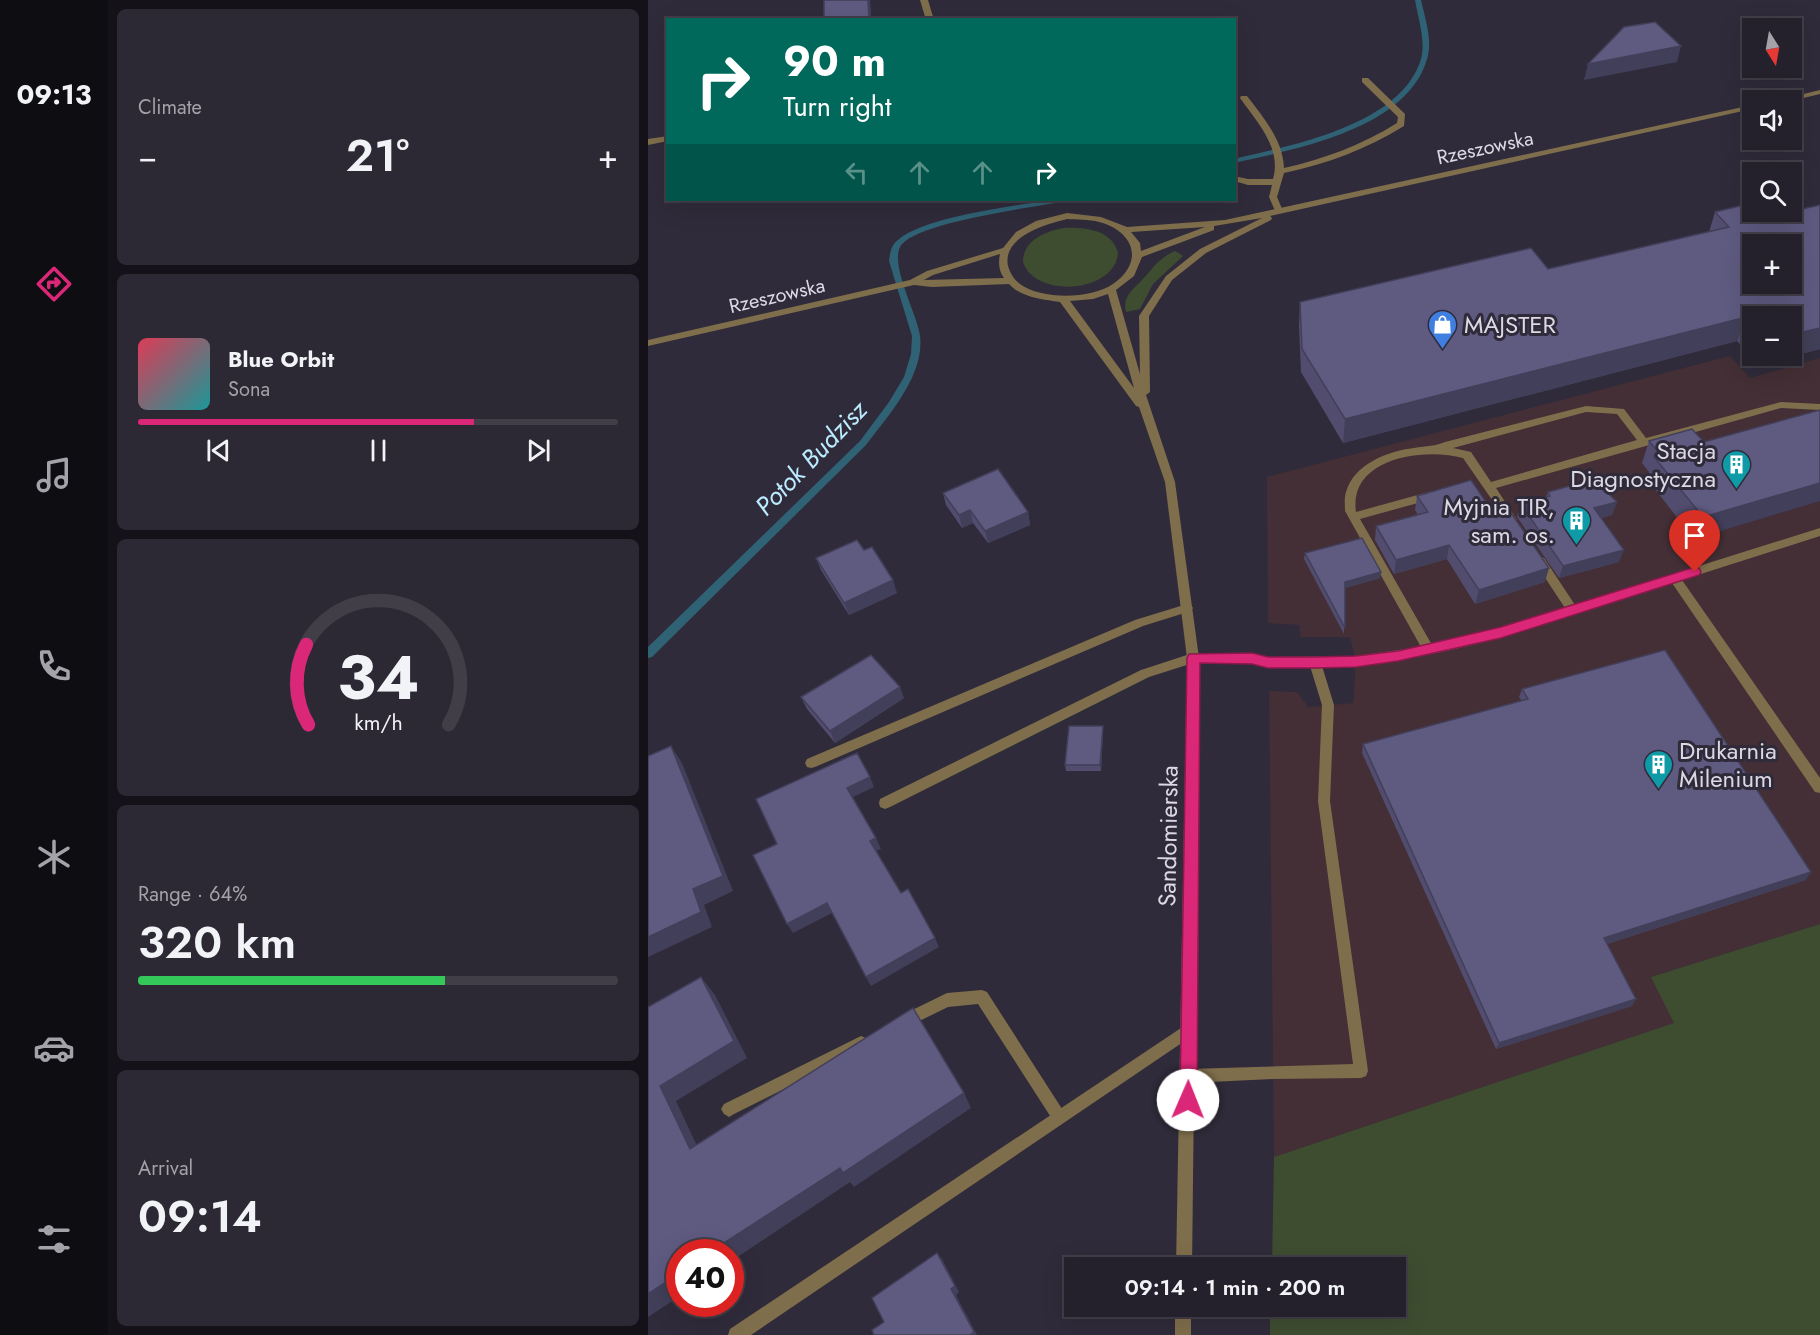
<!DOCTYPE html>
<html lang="en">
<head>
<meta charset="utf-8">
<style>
  body { margin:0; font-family:Jost,sans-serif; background:#2c2834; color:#f1f3f6; height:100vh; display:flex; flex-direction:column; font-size:22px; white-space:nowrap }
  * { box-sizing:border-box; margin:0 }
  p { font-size:20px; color:#a3a3a9 }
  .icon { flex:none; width:33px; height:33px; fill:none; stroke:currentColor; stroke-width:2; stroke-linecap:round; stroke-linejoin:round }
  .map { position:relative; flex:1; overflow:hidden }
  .side { display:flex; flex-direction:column; gap:9px; padding:9px; background:#141218; width:540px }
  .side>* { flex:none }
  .guide { position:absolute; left:18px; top:18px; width:570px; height:183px; border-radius:0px; box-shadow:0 6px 24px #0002,0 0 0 2px #413e48; background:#00695c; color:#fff; overflow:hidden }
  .needle { width:39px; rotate:169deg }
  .tools { position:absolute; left:1094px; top:18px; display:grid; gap:12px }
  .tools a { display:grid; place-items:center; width:60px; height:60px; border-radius:0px; background:#24202c; box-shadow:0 6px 24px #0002,0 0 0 2px #413e48; font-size:30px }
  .speed { position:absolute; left:18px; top:1239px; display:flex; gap:12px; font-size:30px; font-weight:700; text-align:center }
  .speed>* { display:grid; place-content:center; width:78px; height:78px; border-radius:50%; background:#24202c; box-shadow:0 6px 24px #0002,0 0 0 2px #413e48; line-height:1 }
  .speed .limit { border:9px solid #d22; background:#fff; color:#111 }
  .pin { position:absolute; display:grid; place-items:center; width:51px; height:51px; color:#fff; margin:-62px -26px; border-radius:50% 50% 50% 0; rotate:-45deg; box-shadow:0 0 6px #0007 }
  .pin .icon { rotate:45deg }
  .me { position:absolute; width:66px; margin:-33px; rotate:1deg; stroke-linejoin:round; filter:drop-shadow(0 0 4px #0008) }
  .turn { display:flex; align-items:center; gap:21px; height:126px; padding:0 18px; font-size:27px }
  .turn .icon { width:78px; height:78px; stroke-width:2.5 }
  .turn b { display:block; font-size:42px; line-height:51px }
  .lanes { display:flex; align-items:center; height:57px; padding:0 18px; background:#0003; justify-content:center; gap:30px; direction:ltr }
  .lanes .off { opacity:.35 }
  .big { font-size:45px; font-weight:600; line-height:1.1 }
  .side .tile { flex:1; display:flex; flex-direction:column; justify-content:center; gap:9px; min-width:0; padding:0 21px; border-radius:9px; background:#2c2834 }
  .side .dial { align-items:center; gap:0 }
  .dial svg { height:156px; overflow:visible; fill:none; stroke:#413e48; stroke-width:7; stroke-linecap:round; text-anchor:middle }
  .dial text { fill:#f1f3f6; stroke:none }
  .song { display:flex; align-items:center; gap:18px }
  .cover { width:72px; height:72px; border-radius:9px; background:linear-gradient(135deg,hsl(350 70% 55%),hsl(180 70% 35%)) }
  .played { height:6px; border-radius:3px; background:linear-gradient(90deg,#db2777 70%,#413e48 70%) }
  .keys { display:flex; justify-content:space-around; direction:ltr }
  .heat { display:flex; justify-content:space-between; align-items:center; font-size:33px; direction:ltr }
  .charge { height:9px; border-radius:4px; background:linear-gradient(90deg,#34c759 64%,#413e48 0) }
  .trip { position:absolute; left:416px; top:1257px; width:342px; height:60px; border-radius:0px; background:#24202c; box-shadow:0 6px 24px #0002,0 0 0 2px #413e48; font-weight:600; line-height:60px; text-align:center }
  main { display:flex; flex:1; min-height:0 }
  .dock { display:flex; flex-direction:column; width:108px; justify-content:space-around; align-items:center; background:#0e0d12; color:#a3a3a9 }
  .dock .icon { width:42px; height:42px }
  .dock .active { color:#db2777 }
  .dock b { font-size:27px; color:#f1f3f6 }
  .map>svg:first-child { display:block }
  .industrial { fill:#432f35 }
  .green { fill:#3e4d30 }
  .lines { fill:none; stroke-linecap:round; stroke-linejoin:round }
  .stream { fill:#2f6274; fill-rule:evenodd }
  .service { fill:#7f6e4b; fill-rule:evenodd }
  .minor { fill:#7f6e4b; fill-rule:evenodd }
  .tertiary { fill:#7f6e4b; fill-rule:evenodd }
  .wall { fill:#524d6e; fill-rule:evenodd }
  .shaded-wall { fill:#423f5a }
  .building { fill:#5f5a80; stroke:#423f5a; stroke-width:1.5; fill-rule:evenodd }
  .route { fill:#db2777; stroke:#8e194d; stroke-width:1.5 }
  .labels { text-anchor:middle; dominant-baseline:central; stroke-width:6; stroke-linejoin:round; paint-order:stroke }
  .far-street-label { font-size:20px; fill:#dcd9e4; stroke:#302b3a }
  .poi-label { font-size:24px; fill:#dcd9e4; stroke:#302b3a; text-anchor:start }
  .street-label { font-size:24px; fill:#dcd9e4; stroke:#302b3a }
  .water-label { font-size:26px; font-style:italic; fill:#bbebfe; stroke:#302b3a }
</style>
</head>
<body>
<main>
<nav class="dock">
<b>09:13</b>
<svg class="icon active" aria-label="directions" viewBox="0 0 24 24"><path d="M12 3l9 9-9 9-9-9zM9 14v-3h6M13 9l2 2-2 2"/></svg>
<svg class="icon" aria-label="music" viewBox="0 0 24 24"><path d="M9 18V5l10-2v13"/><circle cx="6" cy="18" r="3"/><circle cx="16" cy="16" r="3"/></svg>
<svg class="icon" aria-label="phone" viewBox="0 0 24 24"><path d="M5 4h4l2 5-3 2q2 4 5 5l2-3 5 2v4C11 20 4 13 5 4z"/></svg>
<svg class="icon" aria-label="climate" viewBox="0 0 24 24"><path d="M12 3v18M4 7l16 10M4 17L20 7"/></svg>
<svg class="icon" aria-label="car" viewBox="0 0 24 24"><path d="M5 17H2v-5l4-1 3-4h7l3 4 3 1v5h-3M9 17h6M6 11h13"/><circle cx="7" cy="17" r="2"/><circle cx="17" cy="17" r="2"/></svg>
<svg class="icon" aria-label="filters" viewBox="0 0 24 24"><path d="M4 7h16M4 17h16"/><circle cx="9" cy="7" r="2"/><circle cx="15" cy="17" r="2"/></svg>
</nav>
<section class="side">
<div class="tile"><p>Climate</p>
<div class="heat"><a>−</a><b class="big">21°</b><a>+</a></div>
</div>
<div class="tile">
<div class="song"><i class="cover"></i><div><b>Blue Orbit</b><p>Sona</p></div></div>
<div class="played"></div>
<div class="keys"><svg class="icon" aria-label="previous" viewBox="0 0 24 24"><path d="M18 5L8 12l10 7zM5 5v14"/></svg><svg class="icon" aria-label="pause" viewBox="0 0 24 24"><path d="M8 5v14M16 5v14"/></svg><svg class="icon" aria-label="next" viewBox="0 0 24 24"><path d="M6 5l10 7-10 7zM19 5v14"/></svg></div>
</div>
<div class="tile dial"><svg viewBox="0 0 100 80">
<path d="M14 69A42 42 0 1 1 86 69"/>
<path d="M14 69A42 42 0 0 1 13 28" stroke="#db2777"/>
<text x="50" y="56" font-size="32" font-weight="700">34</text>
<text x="50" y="72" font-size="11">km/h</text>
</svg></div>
<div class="tile"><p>Range · 64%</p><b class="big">320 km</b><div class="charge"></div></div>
<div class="tile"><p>Arrival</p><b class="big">09:14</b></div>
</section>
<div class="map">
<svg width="1172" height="1335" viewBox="0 0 1172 1335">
  <rect width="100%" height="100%" fill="#302b3a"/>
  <polygon class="industrial" points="1082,356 1102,378 1172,358 1172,924 1003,977 1027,1023 626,1157 621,691 649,692 660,707 705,703 708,661 702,637 653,637 651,625 620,623 619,477"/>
  <g class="green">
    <path d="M 416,228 C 437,227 464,230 470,253 C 467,293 387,299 375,262 C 375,240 398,231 416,228 Z"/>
    <path d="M 527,251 L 535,256 L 505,284 L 492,309 L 478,312 C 474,296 485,290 495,279 C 506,267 511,258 527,251 Z"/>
    <polygon points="1172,924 1172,1335 622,1335 622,1307 747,1306 747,1268 624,1267 626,1157 1026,1023 1003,977"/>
  </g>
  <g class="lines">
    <g class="stream">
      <path d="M 767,0 L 773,0 C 777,18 785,41 779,59 C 759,129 648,149 586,163 L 586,159 C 645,145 753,125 773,59 C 778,41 770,18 767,0 Z"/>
      <path d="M 403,200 L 417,200 L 413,202 C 380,208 274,222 254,244 C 239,261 270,315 272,336 C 277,375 240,416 218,445 L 4,657 L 0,658 L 0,647 L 212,441 L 241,402 L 256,377 L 263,354 L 264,336 L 241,261 C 242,253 243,245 250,240 C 276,217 366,206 403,200 Z"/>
    </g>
    <g class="service">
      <path d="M 714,78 L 720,78 L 757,114 L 756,126 C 719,149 679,164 636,173 L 629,197 L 635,211 L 634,213 L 628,213 L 621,197 L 624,185 L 600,185 L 586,181 L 586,176 L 600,179 L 625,179 C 634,148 609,122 592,98 L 593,96 L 599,96 C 615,117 635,140 636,168 C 676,159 714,145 749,123 L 750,117 L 714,82 Z"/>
      <path d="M 1133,402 L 1172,404 L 1172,410 L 1133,408 L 848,488 L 869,520 L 864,524 L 860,523 L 815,458 C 776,447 700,458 708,512 L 784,491 L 789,495 L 788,498 L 712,519 L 784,645 L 853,628 L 917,608 L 886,561 L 892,557 L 896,558 L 927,605 L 1172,528 L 1172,536 L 1034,580 L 1172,778 L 1172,793 L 1167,792 L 1024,583 C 910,619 795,665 674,666 L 686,705 L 682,801 L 720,1071 L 718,1076 L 713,1078 L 625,1079 L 541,1083 L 536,1081 L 534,1076 L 536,1071 L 541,1069 L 705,1064 L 670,801 L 674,705 L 662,666 L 620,667 L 604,663 L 545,663 L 501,677 L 242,807 L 237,809 L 232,807 L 231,803 L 232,799 L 493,670 L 545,653 L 604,653 L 620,657 L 708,656 L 773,647 L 697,511 C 697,505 696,498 698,492 C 706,464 740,451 766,448 C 778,446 788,446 797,442 L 938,406 L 976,409 L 998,438 ZM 938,412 L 969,414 L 989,440 L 843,482 L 823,452 L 805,448 Z"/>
      <polygon points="539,604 543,605 545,608 543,611 495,626 167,767 163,768 159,767 157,763 159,759 487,620"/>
      <polygon points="334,990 339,992 416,1112 419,1117 416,1122 411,1125 406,1122 330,1004 300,1007 255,1029 250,1027 248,1022 250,1017 299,993"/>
      <polygon points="213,1036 218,1038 220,1043 218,1048 86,1114 81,1117 76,1114 73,1109 76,1104"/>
    </g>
    <g class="minor">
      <polygon points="272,0 280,0 286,20 278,20"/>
      <polygon points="20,136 20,141 0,145 0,139"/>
      <polygon points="542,1022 547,1024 549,1029 547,1034 103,1335 80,1335 82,1329"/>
    </g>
    <g class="tertiary">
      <polygon points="1172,90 1172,94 1143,101 1131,100"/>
      <path d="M 1104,105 L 1104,109 L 622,216 L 624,218 L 623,220 L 558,253 L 524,280 L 501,316 L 502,392 L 498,395 L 527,482 L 551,658 L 544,1268 L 528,1268 L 539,658 L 517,482 L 491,407 L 488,406 L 412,302 C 395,299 374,298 361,284 L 284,287 L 266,285 L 0,346 L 0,340 L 262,280 L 279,271 L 355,248 L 368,232 L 388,221 L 419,213 L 453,217 L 479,227 L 577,220 ZM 614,218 L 552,249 L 518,276 L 491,316 L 492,374 L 468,290 L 486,276 L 494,257 L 566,230 L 566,226 ZM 419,219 C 429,220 441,219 451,222 C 486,231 497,262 465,284 C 443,299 394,300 372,284 C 366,280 362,273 360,266 C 354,236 399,224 419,219 ZM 557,227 L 493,251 L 492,243 L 483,232 ZM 352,254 C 350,262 351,272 356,278 L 276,280 L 285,275 ZM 460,294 L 486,388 L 422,301 L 445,299 Z"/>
      <rect x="527" y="1306" width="16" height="29"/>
    </g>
  </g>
  <g class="wall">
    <polygon points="176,0 222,0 223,20 176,20"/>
    <path d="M 1172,205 L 1172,349 L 1111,365 L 1089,341 L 695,443 L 653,372 L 651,326 L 652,302 L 900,269 L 1061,232 L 1067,212 L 1146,211 ZM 1104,316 L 1143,356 L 1104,356 Z"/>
    <polygon points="1172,410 1046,539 999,479 1001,472 994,463 1001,441 1056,442"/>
    <polygon points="900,492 969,502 964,515 953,518 971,562 911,578 869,517 873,504 898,497"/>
    <polygon points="295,493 380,512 382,525 340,543 325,523 314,528 298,505"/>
    <polygon points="769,496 844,511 897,582 827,604 799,559 746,574 727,540 728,526 770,515 767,510"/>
    <polygon points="216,550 249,593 201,615 173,570 168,558"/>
    <polygon points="657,553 733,572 732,578 697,588 696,634 656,559"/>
    <polygon points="874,689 1158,880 959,944 984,1006 848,1049 714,753 715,744 874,701 871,697"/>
    <polygon points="153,697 256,698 187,743 159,709"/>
    <polygon points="455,726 455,732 453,771 418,771 417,765"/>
  </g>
  <g class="shaded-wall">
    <polygon points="220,0 222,0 223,20 221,20 221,17"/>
    <polygon points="1033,46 1029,62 936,80 940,64"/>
    <polygon points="589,123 589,136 586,137 586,124"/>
    <polygon points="1098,317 1089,341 695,443 697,419"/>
    <polygon points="1172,328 1172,349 1111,365 1115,356 1143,356 1143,335"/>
    <polygon points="1172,483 1172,501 1046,539 1055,517"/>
    <polygon points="969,502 964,515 942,521 946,508"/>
    <polygon points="322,510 325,523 314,528 311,515"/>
    <polygon points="380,512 382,525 340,543 337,531"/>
    <polygon points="801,545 799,559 746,574 748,560"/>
    <polygon points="976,550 971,562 911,578 915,566"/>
    <polygon points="901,568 897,582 827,604 831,590"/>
    <polygon points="733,572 732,578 696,588 697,582"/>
    <polygon points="245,580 249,593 201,615 196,603"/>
    <polygon points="252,687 256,698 187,743 182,731"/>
    <polygon points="455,726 455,732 453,771 452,765"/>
    <polygon points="23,746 34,763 85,891 56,905 64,927 0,957 0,937 45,889"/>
    <polygon points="222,777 226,787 203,798 199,788"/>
    <polygon points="228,838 233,849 227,851 222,841"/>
    <polygon points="1163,872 1158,880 952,946 956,938"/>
    <polygon points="179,903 184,913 145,933 139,924"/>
    <polygon points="287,938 291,947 223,986 218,977"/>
    <polygon points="53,977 67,995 99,1058 28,1101 57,1163 42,1149 12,1086"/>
    <polygon points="988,999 984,1006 848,1049 851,1043"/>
    <polygon points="316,1093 323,1108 206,1187 202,1182 82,1262 82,1252 62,1252 192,1168"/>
    <polygon points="289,1253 294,1259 311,1292 308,1295 329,1335 322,1335"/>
    <polygon points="32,1273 32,1296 0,1317 0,1294"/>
  </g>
  <g class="building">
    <polygon points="176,0 220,0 221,17 192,20 176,20"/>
    <polygon points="1007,22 1033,46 940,64 976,27"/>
    <path d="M 1104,203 L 1104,212 L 1143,212 L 1143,209 L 1146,211 L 1172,205 L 1172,328 L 1143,335 L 1143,316 L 1104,316 L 1104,323 L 1098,317 L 697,419 L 654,349 L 652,302 L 883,248 L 900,269 L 1081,227 L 1067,212 ZM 1104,244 L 1143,244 L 1143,284 L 1104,284 Z"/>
    <polygon points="1172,410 1172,483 1055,517 1006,457 1013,455 1001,441 1044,429 1056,442"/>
    <polygon points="350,469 380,512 337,531 322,510 311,515 295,493"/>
    <polygon points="946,479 969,502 946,508 976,550 915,566 873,504 902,496 900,492"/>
    <polygon points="823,480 844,511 859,507 901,568 831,590 801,545 748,560 728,526 780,512 769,496"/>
    <polygon points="714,538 733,572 697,582 697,628 657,553"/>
    <polygon points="209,540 216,550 224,547 245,580 196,603 168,558"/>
    <polygon points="1017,650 1163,872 956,938 988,999 851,1043 715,744 880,699 874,689"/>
    <polygon points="223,655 252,687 182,731 153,697"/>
    <polygon points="421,726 455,726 452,765 417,765"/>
    <polygon points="23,746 75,876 45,889 53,912 0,937 0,756"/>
    <polygon points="209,753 222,777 199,788 228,838 222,841 253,893 260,889 287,938 218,977 179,903 139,924 105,855 129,844 108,799"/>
    <polygon points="53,977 86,1041 12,1086 42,1149 265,1008 316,1093 195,1173 192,1168 62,1252 32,1252 32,1273 0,1294 0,1007"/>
    <polygon points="289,1253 307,1286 303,1289 326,1332 322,1335 226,1335 224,1330 236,1322 224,1298"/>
  </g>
  <polygon class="route" points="1047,567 1051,568 1053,572 1051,575 853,638 750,661 708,667 667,668 620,668 604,664 552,663 549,1100 546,1106 540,1109 534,1106 532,1100 539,658 541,654 604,653 620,657 667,657 708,656 750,651 853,627"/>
  <defs>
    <symbol id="shop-pin" viewBox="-11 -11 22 30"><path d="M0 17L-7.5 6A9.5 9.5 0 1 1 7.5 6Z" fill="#3f7fe0" stroke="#302b3a"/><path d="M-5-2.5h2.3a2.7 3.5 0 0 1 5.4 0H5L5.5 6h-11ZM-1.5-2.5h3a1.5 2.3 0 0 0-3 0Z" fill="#fff"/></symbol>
    <symbol id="building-pin" viewBox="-11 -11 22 30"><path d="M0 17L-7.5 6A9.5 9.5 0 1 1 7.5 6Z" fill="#0f9aa8" stroke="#302b3a"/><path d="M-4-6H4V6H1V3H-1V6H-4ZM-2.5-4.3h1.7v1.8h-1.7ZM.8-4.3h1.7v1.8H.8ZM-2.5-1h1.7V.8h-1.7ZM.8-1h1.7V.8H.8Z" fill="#fff"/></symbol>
  </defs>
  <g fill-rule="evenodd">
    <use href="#shop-pin" x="778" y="308" width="33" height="45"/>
    <use href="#building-pin" x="1072" y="448" width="33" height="45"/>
    <use href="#building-pin" x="912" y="504" width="33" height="45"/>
    <use href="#building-pin" x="994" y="748" width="33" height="45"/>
  </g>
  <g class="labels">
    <g class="far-street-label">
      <text transform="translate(837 148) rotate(-12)">Rzeszowska</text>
      <text transform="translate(129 296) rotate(-13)">Rzeszowska</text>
    </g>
    <g class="poi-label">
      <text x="816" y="324">MAJSTER</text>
      <text x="1068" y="450" text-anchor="end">Stacja<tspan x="1068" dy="28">Diagnostyczna</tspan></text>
      <text x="907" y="506" text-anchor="end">Myjnia TIR,<tspan x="907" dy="28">sam. os.</tspan></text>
      <text x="1031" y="750">Drukarnia<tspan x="1031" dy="28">Milenium</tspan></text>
    </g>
    <g class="street-label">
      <text transform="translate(520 836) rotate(-89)">Sandomierska</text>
    </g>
    <g class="water-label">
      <text transform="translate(163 458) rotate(-46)">Potok Budzisz</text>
    </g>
  </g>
</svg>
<div class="tools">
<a><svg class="needle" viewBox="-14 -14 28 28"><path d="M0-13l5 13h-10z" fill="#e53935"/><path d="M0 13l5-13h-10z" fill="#a3a3a9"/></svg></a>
<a><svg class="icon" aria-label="sound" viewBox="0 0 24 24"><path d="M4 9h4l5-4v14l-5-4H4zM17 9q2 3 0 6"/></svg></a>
<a><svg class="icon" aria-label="search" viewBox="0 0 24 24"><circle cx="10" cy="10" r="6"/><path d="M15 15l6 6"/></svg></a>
<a>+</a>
<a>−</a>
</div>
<div class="speed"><div class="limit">40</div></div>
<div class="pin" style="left:1047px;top:572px;background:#d93025"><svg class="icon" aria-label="arrive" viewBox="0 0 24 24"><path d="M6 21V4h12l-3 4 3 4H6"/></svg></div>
<svg class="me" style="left:540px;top:1100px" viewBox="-20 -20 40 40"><circle r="19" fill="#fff"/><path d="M0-13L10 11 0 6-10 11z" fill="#db2777"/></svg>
<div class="trip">09:14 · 1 min · 200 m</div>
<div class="guide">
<div class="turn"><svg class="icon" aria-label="right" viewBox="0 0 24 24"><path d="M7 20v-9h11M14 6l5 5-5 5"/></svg><div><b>90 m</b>Turn right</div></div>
<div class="lanes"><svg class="icon off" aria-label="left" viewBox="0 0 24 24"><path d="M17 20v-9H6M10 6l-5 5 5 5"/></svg><svg class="icon off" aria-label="ahead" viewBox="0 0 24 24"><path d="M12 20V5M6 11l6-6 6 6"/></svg><svg class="icon off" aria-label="ahead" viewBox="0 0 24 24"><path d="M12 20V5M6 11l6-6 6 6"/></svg><svg class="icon" aria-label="right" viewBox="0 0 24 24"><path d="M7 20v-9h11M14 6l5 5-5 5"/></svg></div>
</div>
</div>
</main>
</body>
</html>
